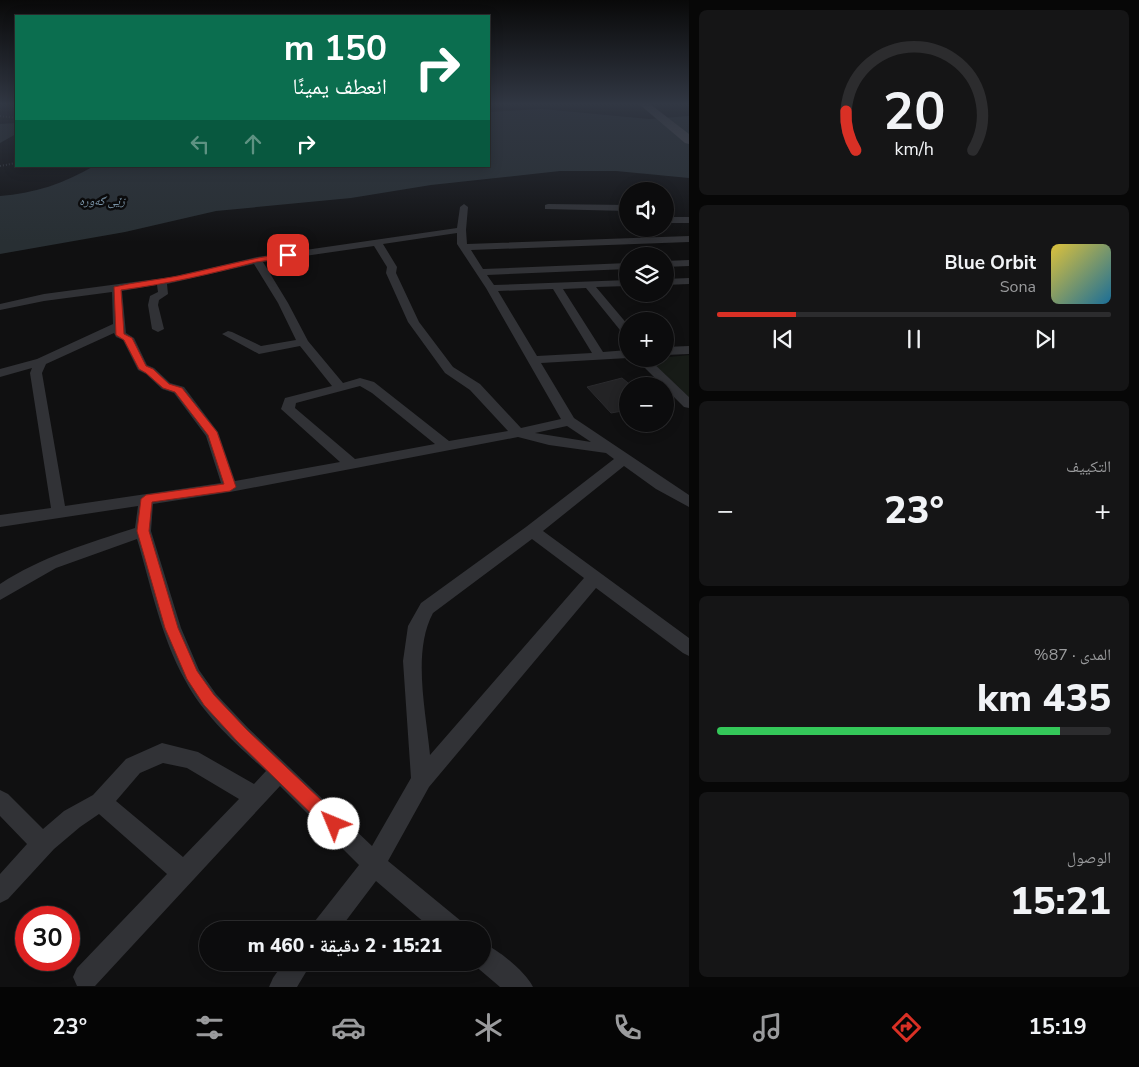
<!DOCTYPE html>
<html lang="ar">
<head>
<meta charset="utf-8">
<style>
  body { margin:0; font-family:"Nunito Sans","Noto Naskh Arabic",sans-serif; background:#151516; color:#f1f3f6; direction:rtl; height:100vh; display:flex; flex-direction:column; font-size:19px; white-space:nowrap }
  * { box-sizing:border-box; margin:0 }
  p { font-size:16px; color:#9a9b9d }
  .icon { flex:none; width:28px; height:28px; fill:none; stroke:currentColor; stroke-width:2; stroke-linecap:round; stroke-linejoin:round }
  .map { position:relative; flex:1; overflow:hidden; direction:ltr }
  .panel { display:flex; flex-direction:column; gap:10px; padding:10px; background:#070707; width:450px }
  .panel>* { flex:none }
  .top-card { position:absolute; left:15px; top:15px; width:475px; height:152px; border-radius:0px; box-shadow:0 2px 12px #0003,0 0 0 1px #2c2c2e; direction:rtl; background:#0b6e4f; color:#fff; overflow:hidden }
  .tools { position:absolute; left:619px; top:182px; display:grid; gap:10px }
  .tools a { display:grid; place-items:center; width:55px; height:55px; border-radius:50%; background:#0c0c0d; box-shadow:0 2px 12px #0003,0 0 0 1px #2c2c2e; font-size:25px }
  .speed { position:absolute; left:15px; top:906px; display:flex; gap:10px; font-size:25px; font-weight:700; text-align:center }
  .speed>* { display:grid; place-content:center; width:65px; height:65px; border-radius:50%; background:#0c0c0d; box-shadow:0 2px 12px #0003,0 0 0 1px #2c2c2e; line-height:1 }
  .speed .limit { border:8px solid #d22; background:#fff; color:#111 }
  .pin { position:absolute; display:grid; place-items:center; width:42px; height:42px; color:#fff; margin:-21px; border-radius:10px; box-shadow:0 2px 8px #0006 }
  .me { position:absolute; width:55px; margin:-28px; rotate:315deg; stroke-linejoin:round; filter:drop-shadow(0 0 4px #0008) }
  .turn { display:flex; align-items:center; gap:18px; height:105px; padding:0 20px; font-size:22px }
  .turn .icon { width:65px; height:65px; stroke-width:2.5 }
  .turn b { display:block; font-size:35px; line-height:42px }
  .lanes { display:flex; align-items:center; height:48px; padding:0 20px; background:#0003; justify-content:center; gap:25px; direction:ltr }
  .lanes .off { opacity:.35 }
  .big { font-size:38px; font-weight:800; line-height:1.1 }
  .panel .widget { flex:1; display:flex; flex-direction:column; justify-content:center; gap:8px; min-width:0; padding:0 18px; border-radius:8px; background:#151516 }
  .panel .dial { align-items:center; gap:0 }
  .dial svg { height:130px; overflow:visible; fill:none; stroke:#2c2c2e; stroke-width:7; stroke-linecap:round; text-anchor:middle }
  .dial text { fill:#f1f3f6; stroke:none }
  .song { display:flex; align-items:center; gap:15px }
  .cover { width:60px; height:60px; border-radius:8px; background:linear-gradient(135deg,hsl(50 70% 55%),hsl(200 70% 35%)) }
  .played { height:5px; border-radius:2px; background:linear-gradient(90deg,#d93025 20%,#2c2c2e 20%) }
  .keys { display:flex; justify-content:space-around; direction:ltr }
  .heat { display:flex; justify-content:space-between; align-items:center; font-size:28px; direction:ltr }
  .charge { height:8px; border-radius:4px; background:linear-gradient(90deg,#34c759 87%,#2c2c2e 0) }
  .trip { position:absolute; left:199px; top:921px; width:292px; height:50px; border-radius:25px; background:#0c0c0d; box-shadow:0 2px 12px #0003,0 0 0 1px #2c2c2e; font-weight:800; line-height:50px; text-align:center; direction:rtl }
  .dock { display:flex; height:80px; justify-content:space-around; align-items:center; background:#050505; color:#9a9b9d }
  .dock .icon { width:35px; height:35px }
  .dock .on { color:#d93025 }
  .dock b { font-size:22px; color:#f1f3f6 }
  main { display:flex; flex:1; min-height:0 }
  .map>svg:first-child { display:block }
  .green { fill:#171b17 }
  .water { fill:#282f33 }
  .building { fill:#232325; stroke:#2a2a2d }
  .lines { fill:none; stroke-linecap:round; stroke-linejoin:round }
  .path { stroke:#37393d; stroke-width:2; stroke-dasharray:1 2; stroke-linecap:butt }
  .street { fill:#313236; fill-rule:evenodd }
  .primary { fill:#4e4f55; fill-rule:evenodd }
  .route { fill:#d93025; stroke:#8d1f18 }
  .labels { text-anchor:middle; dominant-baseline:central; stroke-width:5; stroke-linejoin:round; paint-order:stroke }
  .far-water-label { font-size:12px; font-style:italic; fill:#7c96aa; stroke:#0b0b0c }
</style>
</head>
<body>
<main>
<section class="panel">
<div class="widget dial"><svg viewBox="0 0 100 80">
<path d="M14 69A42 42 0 1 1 86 69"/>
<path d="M14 69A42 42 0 0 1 8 45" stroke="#d93025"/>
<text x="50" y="56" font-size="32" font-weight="700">20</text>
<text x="50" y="72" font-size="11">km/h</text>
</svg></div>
<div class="widget">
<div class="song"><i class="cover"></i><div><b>Blue Orbit</b><p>Sona</p></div></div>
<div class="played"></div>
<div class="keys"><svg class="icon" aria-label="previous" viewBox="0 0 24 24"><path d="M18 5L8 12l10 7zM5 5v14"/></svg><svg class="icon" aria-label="pause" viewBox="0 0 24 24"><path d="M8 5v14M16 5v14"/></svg><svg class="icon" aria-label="next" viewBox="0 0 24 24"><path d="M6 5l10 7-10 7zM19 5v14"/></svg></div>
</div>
<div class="widget"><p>التكييف</p>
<div class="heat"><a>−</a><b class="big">23°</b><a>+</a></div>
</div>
<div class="widget"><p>المدى · 87%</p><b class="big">435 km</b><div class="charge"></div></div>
<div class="widget"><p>الوصول</p><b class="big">15:21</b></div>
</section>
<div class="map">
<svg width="689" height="987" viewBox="0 0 689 987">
  <rect width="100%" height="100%" fill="#101011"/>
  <polygon class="green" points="689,355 689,397 648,359"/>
  <g class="water">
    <path d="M 542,109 L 649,119 L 689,116 L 689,178 L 616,171 L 560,171 L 431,185 L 351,198 L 216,211 L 125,232 L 0,254 L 0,196 C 33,194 65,183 94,166 L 489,166 L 489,112 Z"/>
    <polygon points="16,123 16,134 0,143 0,124"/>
  </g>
  <polygon class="building" points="622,378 628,383 628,410 611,413 587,387"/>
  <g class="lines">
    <g class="path">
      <polyline points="0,116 16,118"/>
      <polyline points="0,166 16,163"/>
    </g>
    <g class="street">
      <path d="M 464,204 L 468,207 L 466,230 L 467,244 L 689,236 L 689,242 L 471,250 L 483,269 L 628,263 L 628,269 L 487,275 L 494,285 L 628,280 L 628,286 L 596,287 L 628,325 L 628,336 L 624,335 L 586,288 L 563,289 L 603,352 L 628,350 L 628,358 L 541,363 L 574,418 L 689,495 L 689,507 L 656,489 L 624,466 L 543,531 L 689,638 L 689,656 L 683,653 L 596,588 L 429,787 L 388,861 L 461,921 L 464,930 L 433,930 L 376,881 L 339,930 L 312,930 L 315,921 L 359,865 L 280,786 L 95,986 L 77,986 L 73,977 L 77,968 L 167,874 L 99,814 L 80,827 L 54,849 L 8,899 L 0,903 L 0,874 L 27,844 L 0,816 L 0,790 L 8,794 L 43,829 L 64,811 L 93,795 L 126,759 L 162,743 L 198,752 L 254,784 L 266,771 C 236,744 204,716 185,680 C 161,637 151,586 137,539 L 56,568 L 0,600 L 0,584 C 41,557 89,543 135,528 L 138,506 L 0,527 L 0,515 L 51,508 L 30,373 L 32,368 L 0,377 L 0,369 L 37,359 L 113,324 L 112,292 L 44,301 L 0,310 L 0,304 L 44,294 L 171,277 L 257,257 L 457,228 L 460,207 ZM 457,233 L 457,244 L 486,288 L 561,419 L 521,428 L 480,384 L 453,367 L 419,322 L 396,273 L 397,267 L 383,244 ZM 374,246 L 387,267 L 386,273 L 408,322 L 445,373 L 470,390 L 508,431 L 449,441 L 374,382 L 360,378 L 343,383 L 308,341 L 288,303 L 263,262 ZM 254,264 L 278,303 L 296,340 L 261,346 L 232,332 L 228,331 L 222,334 L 259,354 L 300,346 L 332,386 L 285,398 L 281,409 L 340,462 L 235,481 L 218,432 L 184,387 L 170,383 L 154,368 L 147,365 L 134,338 L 126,333 L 122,291 L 157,285 L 158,292 L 150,296 L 148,305 L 152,329 L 158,332 L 164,329 L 158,305 L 159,300 L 168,294 L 167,284 ZM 553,289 L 592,353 L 537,356 L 498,291 ZM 114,333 L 116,337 L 123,340 L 138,370 L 146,374 L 162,389 L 174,393 L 206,436 L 221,483 L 65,506 L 42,373 L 46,364 ZM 360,386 L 372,393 L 435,444 L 355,459 L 295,408 L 296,403 ZM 567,426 L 591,442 L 535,433 ZM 518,437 L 549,445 L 606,453 L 614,459 L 526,527 L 421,603 L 408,626 L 403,661 L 411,778 L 372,846 L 248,728 L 216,694 L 199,670 L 181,628 L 151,531 L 153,504 L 230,492 ZM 532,539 L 584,578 L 430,755 C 426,711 412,652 433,613 ZM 163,763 L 187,768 L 239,799 L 183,857 L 116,801 L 140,773 Z"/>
      <polygon points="548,204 628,205 628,211 545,209 545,205"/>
      <rect x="665" y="217" width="24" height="6"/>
      <polygon points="689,260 689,266 665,267 665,261"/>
      <polygon points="689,278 689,284 665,285 665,279"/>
      <polygon points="689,346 689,354 665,355 665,347"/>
      <polygon points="636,359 649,359 689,397 689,408 684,407"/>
      <path d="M 482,943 C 498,949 526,972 533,987 L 500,987 L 473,964 L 482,962 Z"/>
      <polygon points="284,962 312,962 297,987 269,987 273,978"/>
    </g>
    <polygon class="primary" points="639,104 650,104 689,134 689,144 685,143"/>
  </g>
  <linearGradient id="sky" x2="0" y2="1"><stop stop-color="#090909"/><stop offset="0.43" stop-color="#313743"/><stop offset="1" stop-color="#313743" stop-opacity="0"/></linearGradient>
  <rect width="689" height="242" fill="url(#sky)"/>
  <path class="route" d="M 288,253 L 291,254 L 291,257 C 279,259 268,260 256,262 C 211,274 167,284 121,290 L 124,334 L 132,338 L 146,366 L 153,369 L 169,384 L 182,388 L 217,432 L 236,487 L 230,491 L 152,502 L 149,531 L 178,628 L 197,671 L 214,695 L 247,730 L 340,818 L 342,824 L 340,830 L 334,832 L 328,830 L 236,740 L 204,705 L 187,679 L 165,628 L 137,531 L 141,499 L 146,495 L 224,484 L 208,435 L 175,392 L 163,388 L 146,373 L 139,369 L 124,340 L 116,335 L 114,287 C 135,282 157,280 178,276 C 215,268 251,258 288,253 Z"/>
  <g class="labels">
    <g class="far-water-label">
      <text x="102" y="201">زێی گەورە</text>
    </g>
  </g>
</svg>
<div class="tools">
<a><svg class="icon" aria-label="sound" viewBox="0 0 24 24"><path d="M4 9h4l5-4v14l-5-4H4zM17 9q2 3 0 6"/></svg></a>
<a><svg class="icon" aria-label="layers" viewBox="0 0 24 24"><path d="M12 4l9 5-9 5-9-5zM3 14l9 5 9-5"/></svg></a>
<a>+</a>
<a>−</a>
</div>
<div class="speed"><div class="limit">30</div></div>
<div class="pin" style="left:288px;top:255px;background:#d93025"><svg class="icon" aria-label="arrive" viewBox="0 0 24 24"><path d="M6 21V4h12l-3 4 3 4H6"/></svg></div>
<svg class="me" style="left:334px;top:824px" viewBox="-20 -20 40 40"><circle r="19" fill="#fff"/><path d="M0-13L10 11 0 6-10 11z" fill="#d93025"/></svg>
<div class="trip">15:21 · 2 دقيقة · 460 m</div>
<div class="top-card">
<div class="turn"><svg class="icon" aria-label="right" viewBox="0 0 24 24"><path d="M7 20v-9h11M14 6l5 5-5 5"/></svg><div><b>150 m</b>انعطف يمينًا</div></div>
<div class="lanes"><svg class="icon off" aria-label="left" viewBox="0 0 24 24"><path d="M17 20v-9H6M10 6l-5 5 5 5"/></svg><svg class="icon off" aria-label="ahead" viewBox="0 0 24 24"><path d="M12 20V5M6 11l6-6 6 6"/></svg><svg class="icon" aria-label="right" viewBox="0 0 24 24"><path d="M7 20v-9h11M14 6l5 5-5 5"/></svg></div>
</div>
</div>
</main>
<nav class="dock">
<b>15:19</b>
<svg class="icon on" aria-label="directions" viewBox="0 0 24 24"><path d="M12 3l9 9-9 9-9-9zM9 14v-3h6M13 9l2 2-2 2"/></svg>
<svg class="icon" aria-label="music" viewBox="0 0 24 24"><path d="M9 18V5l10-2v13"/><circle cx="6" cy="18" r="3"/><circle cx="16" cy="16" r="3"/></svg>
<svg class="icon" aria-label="phone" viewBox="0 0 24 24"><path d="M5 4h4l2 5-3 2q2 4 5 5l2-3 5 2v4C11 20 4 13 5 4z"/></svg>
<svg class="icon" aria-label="climate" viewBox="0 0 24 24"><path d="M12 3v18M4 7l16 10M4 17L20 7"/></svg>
<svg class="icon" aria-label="car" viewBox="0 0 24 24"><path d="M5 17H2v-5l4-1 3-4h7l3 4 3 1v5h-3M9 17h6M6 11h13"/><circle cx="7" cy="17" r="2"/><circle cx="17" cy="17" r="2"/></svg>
<svg class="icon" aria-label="filters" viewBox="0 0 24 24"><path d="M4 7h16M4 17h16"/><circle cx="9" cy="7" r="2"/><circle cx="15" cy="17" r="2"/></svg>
<b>23°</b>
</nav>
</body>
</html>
